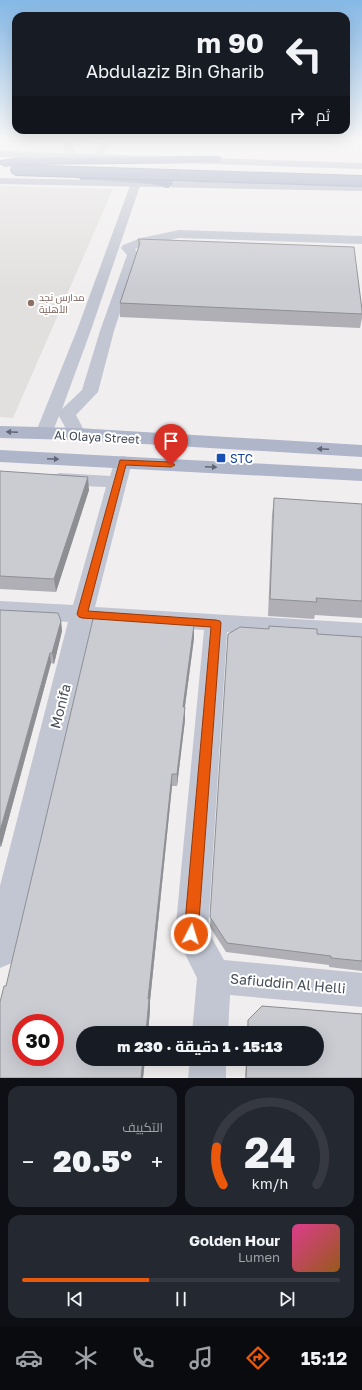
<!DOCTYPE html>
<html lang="ar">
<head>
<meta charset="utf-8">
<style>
  body { margin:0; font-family:"Golos Text",Cairo,sans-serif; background:#242831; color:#f1f3f6; direction:rtl; height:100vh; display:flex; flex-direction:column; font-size:15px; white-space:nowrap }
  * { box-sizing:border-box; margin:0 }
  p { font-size:13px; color:#9ea1a6 }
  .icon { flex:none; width:22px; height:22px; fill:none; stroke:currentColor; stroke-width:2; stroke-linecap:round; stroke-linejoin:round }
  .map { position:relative; height:1078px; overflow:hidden; direction:ltr }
  .panel { display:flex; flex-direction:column; gap:8px; padding:8px; background:#0d0f14; flex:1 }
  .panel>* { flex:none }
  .banner { position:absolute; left:12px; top:12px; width:338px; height:122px; border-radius:12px; box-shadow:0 4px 16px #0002; direction:rtl; background:#171b24; color:#f1f3f6; overflow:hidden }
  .speed { position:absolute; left:12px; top:1014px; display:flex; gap:8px; font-size:20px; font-weight:700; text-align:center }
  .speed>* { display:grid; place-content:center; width:52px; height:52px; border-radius:50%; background:#171b24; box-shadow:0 4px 16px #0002; line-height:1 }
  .speed .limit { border:6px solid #d22; background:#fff; color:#111 }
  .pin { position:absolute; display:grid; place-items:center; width:34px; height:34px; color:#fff; margin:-41px -17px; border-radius:50% 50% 50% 0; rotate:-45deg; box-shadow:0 0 4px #0007 }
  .pin .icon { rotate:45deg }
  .me { position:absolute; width:44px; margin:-22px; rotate:5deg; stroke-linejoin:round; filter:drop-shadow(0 0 3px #0008) }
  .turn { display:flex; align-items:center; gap:14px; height:84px; padding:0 20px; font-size:18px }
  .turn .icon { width:52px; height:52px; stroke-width:2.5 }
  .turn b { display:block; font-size:28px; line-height:34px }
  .then { display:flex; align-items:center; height:38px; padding:0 20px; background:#0003; gap:8px; font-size:15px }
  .big { font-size:30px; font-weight:800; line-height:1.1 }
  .panel .widget { flex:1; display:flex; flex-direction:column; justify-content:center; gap:6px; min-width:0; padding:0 14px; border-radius:12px; background:#242831 }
  .panel .dial { align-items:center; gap:0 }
  .dial svg { height:104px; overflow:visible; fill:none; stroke:#363941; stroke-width:7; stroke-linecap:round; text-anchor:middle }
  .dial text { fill:#f1f3f6; stroke:none }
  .song { display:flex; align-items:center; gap:12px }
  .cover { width:48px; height:48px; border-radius:6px; background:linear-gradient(135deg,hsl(330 70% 55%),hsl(30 70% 35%)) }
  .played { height:4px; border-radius:2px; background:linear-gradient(90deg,#ea580c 40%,#363941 40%) }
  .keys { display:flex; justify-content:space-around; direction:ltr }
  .heat { display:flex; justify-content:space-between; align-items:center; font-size:22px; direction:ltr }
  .panel .tiles { flex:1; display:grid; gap:8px; grid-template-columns:1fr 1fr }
  .widget:last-child { grid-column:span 2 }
  .trip { position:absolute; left:76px; top:1026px; width:248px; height:40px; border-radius:20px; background:#171b24; box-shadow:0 4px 16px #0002; font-weight:800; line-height:40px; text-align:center; direction:rtl }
  .tabs { display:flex; height:64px; justify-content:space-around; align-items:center; background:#090b0e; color:#9ea1a6 }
  .tabs .icon { width:28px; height:28px }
  .tabs .on { color:#ea580c }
  .tabs b { font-size:18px; color:#f1f3f6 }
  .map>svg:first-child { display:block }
  .education { fill:#e1e0df }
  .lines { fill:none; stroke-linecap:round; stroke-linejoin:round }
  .highway-casing { stroke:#747fa4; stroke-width:2 }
  .minor { fill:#c2c6d2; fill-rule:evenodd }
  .major { fill:#afb6ca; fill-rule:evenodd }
  .highway { fill:#8994b9; fill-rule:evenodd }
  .highway-bridge-casing { stroke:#747fa4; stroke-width:12; stroke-linecap:butt }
  .highway-bridge { stroke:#8994b9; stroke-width:10 }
  .wall { fill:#afafb5 }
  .shaded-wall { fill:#8e8f93 }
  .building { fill:#cbccd2; stroke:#8e8f93; fill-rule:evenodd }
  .oneway { fill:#616675 }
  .route { fill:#ea580c; stroke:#983908 }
  .education-dot { fill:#8d6e63; stroke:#fff; stroke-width:1.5 }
  .transit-dot { fill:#1a4fb4; stroke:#fff; stroke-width:1.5 }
  .labels { text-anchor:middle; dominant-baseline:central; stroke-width:4; stroke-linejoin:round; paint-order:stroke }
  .far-education-label { font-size:10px; fill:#785e54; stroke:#fff; text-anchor:start }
  .street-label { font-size:12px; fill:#474c59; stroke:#fff }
  .transit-label { font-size:12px; fill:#164399; stroke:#fff; text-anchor:start }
  .near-street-label { font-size:14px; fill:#474c59; stroke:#fff }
</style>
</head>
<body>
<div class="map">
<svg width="362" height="1078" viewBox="0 0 362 1078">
  <rect width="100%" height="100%" fill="#f0eeee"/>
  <polygon class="education" points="0,186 113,189 13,418 0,417"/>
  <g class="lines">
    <defs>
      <g id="highway">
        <polygon points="216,157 220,158 221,160 220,162 20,164 5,166 0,163 1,161 20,158"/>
        <polygon points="85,174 151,178 172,182 173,184 168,187 151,184 81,179 80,177 81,175"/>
      </g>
    </defs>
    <use href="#highway" class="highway-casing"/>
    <g class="minor">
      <polygon points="105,138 113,138 101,158 95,158 93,156"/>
      <path d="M 69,140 L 74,143 C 72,152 77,150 81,156 L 79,158 C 69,160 62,153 64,143 Z"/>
      <polygon points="136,180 141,183 91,330 62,409 82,390 100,331 127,255 121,248 123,245 141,238 179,230 362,236 362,244 179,238 148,244 135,249 139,255 114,331 98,392 76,415 86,434 83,438 77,439 71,438 59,416 50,438 44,439 38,438 35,434 77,330 131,183"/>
      <polygon points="123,456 130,458 132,462 95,607 362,623 362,641 227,632 208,931 224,960 362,973 362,1007 230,995 228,1033 192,1033 197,978 175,934 204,630 92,623 17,951 12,963 0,968 0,886 68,622 0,617 0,601 73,605 106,487 60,485 53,483 50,479 53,475 60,473 110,476 116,458"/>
      <polygon points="190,1059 226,1059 226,1078 188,1078"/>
    </g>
    <g class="major">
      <polygon points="0,151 362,163 362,169 0,157"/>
      <polygon points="0,178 362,185 362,191 0,184"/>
      <polygon points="0,426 77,428 362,445 362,457 77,440 0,438"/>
      <polygon points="0,450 362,469 362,481 0,462"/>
    </g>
    <use href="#highway" class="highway"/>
    <defs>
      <polyline id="highway-bridge" points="15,170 362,181"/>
    </defs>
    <use href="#highway-bridge" class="highway-bridge-casing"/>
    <use href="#highway-bridge" class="highway-bridge"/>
  </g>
  <g class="wall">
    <polygon points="0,138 87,138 85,140 73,141 68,139 64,141 0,141"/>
    <polygon points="138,239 362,310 362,318 360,328 120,317 120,303 138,248"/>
    <polygon points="0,471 89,490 56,592 0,589"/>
    <polygon points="274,498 362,504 362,618 315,615 314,619 268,616 272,515"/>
    <polygon points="0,610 61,621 62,631 54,664 51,663 1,847 0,847"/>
    <polygon points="194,625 194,638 185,707 185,720 177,786 172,786 150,1001 150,1010 148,1033 83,1033 83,1059 145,1059 143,1078 0,1078 6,986"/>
    <polygon points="228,634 317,634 362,637 362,971 329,967 329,965 226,952 210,927"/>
    <polygon points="262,1006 362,1014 362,1078 245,1078 246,1059 317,1059 317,1033 247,1033 248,1020"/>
  </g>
  <g class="shaded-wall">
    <polygon points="64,138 68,138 68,139 64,141"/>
    <polygon points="88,477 89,490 56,592 54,579"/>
    <polygon points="61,621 62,631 54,664 52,653"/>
    <polygon points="194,625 194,638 183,720 183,707"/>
    <polygon points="50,653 51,663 1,847 0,842 0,831"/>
    <polygon points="185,707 185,720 177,786 177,774"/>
    <polygon points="172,774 172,786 150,1001 150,1010 148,1033 146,1033 148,999"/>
    <polygon points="143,1059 145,1059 143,1078 141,1078"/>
  </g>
  <g class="building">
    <polygon points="138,239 354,247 362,310 362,314 120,303 140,243"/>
    <polygon points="0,471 88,477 54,579 0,576"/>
    <polygon points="274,498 362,504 362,601 316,598 317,602 270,599"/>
    <polygon points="0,610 58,613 61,621 52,653 50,653 0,831"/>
    <path d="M 104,615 L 186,620 L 194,625 L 183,707 L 185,707 L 177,774 L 172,774 L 148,999 L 149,999 L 146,1033 L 83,1033 L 83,1059 L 143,1059 L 141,1078 L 0,1078 L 0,1002 L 4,986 L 6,986 L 93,619 ZM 21,1023 L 55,1023 L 55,1057 L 21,1057 Z"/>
    <polygon points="269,626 317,629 317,634 362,637 362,961 331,958 331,956 227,943 210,917 228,634 240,627 269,629"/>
    <polygon points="262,1006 362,1014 362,1078 246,1078 247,1059 317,1059 317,1033 248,1033 248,1020"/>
  </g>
  <defs><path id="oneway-solid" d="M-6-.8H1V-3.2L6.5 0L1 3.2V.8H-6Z"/></defs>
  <g class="oneway">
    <use href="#oneway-solid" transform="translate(12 432) rotate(-177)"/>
    <use href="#oneway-solid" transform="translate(323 449) rotate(-177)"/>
    <use href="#oneway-solid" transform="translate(53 459) rotate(3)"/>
    <use href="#oneway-solid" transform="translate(211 467) rotate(3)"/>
  </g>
  <linearGradient id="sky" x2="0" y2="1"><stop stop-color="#85b8e6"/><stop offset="0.48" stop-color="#f8f7f7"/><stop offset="1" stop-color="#f8f7f7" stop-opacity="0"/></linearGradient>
  <rect width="362" height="289" fill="url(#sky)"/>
  <polygon class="route" points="120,460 171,462 175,465 171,467 126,465 88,611 216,620 220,621 221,623 198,934 196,939 191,942 186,939 184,934 211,627 82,618 79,617 77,614"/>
  <circle class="education-dot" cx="31" cy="303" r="4"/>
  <rect class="transit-dot" x="216" y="453" width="10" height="10" rx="2"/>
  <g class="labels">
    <g class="far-education-label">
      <text x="39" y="297">مدارس نجد<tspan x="39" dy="12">الأهلية</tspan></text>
    </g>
    <g class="street-label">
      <text transform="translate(97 437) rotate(3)">Al Olaya Street</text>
    </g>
    <g class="transit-label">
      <text x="230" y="458">STC</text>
    </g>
    <g class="near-street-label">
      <text transform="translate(60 706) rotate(-76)">Monifa</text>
      <text transform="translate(288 983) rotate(5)">Safiuddin Al Helli</text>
    </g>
  </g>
</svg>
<div class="speed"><div class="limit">30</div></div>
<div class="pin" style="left:171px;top:465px;background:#d93025"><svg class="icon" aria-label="arrive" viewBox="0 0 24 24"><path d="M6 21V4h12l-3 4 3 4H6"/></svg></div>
<svg class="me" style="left:191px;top:934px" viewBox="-20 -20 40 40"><circle r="17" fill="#ea580c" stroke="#fff" stroke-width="3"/><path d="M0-11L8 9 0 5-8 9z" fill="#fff"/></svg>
<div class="trip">15:13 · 1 دقيقة · 230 m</div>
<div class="banner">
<div class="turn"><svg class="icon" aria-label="left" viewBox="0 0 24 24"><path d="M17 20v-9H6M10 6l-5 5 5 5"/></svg><div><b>90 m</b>Abdulaziz Bin Gharib</div></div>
<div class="then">ثم<svg class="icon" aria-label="right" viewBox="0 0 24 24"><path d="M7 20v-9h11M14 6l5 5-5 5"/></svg></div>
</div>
</div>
<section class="panel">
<div class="tiles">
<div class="widget dial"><svg viewBox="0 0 100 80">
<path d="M14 69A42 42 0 1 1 86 69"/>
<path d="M14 69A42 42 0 0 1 9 40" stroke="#ea580c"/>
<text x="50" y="56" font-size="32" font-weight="700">24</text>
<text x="50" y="72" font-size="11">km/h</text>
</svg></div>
<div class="widget"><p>التكييف</p>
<div class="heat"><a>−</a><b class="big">20.5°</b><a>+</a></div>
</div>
<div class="widget">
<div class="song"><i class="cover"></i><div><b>Golden Hour</b><p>Lumen</p></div></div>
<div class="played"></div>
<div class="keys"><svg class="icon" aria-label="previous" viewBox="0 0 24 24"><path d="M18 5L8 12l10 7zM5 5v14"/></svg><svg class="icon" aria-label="pause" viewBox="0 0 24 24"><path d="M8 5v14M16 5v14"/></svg><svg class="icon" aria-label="next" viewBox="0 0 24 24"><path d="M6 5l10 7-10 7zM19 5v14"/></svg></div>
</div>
</div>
</section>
<nav class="tabs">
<b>15:12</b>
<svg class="icon on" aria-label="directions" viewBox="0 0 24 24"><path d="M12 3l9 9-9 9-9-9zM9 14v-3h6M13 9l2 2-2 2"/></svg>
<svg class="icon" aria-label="music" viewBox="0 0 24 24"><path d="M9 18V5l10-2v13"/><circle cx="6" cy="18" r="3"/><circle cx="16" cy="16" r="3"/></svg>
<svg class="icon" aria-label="phone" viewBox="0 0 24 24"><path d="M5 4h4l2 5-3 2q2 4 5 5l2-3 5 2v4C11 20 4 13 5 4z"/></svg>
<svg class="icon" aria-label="climate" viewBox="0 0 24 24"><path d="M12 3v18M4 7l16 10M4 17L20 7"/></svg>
<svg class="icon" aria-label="car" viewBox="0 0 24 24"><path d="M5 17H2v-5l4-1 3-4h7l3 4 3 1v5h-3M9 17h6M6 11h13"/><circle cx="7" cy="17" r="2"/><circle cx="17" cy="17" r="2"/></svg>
</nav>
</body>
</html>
